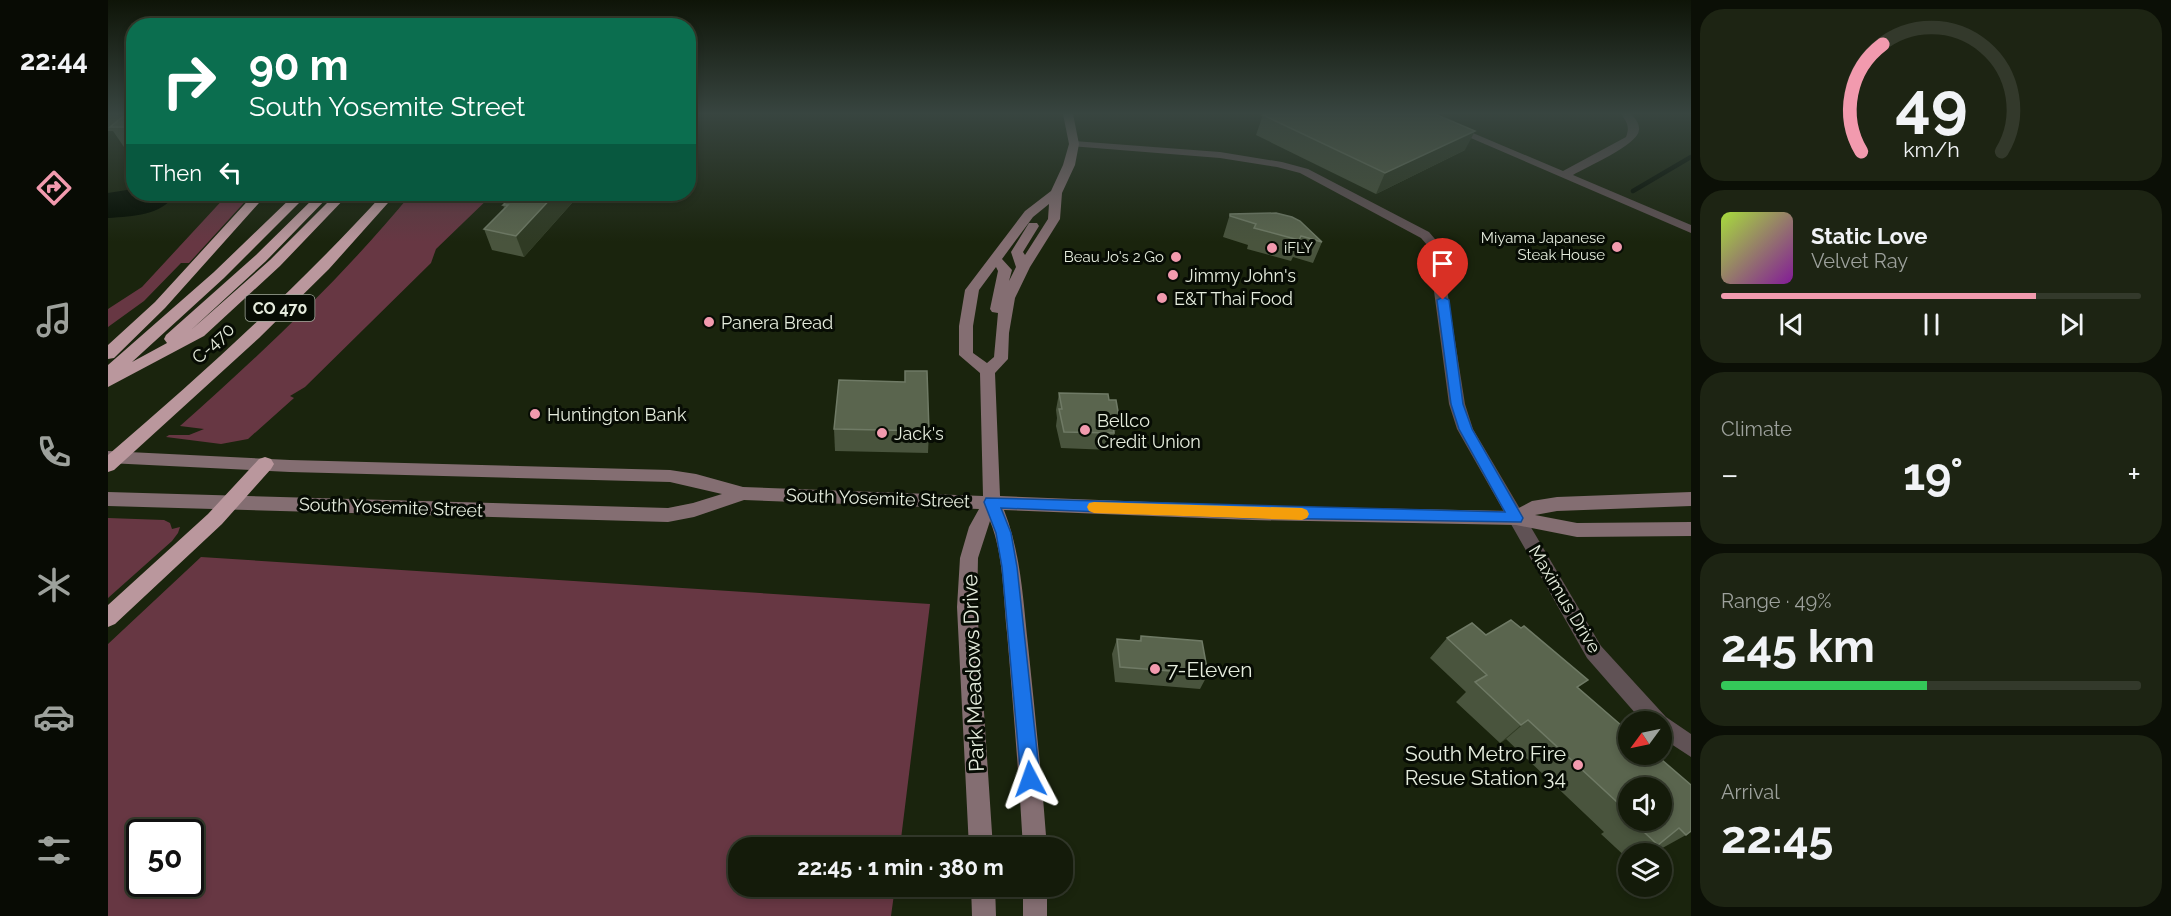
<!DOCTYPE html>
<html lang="en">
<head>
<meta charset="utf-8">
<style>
  body { margin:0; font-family:Raleway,sans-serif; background:#1d2413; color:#f1f3f6; height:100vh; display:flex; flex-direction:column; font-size:22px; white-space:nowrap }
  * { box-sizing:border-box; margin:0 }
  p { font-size:20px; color:#9da19c }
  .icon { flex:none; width:33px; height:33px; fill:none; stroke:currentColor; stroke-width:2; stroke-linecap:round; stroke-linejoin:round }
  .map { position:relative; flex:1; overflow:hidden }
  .details { display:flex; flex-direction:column; gap:9px; padding:9px; background:#0b0f06; width:480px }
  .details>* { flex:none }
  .banner { position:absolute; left:18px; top:18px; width:570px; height:183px; border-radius:24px; box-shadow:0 3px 9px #0003,0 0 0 2px #33392b; background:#0b6e4f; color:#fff; overflow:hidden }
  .needle { width:39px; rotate:237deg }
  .buttons { position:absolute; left:1510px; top:711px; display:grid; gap:12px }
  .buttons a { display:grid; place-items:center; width:54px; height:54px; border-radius:50%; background:#141b0a; box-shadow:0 3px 9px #0003,0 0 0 2px #33392b; font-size:30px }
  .speed { position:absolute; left:18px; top:819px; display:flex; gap:12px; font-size:30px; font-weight:700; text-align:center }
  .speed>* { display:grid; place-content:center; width:78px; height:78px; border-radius:50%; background:#141b0a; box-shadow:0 3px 9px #0003,0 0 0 2px #33392b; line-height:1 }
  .speed .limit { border:3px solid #111; border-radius:9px; background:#fff; color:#111 }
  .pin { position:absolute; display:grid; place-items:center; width:51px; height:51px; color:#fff; margin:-62px -26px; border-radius:50% 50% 50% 0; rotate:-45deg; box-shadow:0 0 6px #0007 }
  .pin .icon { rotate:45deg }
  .me { position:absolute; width:66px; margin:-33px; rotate:356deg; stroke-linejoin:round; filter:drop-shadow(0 0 4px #0008) }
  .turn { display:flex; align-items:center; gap:21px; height:126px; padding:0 24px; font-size:27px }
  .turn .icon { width:78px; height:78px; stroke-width:2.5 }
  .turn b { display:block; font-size:42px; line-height:51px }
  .then { display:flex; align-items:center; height:57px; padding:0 24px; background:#0003; gap:12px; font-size:22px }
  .big { font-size:45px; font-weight:700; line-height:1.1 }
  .details .tile { flex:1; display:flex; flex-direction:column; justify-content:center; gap:9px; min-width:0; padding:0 21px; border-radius:24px; background:#1d2413 }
  .details .dial { align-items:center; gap:0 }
  .dial svg { height:156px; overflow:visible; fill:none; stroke:#33392b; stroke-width:7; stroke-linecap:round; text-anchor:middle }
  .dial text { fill:#f1f3f6; stroke:none }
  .song { display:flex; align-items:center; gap:18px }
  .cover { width:72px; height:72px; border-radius:9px; background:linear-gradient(135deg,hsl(80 70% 55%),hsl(290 70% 35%)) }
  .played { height:6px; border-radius:3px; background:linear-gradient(90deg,#f29aae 75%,#33392b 75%) }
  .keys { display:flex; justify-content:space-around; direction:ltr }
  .heat { display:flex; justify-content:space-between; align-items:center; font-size:33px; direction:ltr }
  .charge { height:9px; border-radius:4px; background:linear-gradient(90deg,#34c759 49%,#33392b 0) }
  .trip { position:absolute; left:620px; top:837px; width:345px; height:60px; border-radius:24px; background:#141b0a; box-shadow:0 3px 9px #0003,0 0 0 2px #33392b; font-weight:700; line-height:60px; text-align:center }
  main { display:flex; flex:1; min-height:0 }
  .tabs { display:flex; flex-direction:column; width:108px; justify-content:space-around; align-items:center; background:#080b04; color:#9da19c }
  .tabs .icon { width:42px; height:42px }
  .tabs .selected { color:#f29aae }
  .tabs b { font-size:27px; color:#f1f3f6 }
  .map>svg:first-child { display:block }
  .green { fill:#673743; fill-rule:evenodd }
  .water { fill:#030c00 }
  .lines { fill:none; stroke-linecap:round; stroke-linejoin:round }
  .stream { stroke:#030c00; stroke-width:4.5 }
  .minor { fill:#605255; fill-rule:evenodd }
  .secondary { fill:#846e72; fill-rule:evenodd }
  .motorway { fill:#ba979d; fill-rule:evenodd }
  .wall { fill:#49543d; fill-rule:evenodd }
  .shaded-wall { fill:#2f3a23 }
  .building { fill:#5a654e; stroke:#6f7a65; stroke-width:1.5 }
  .route { fill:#1a73e8; stroke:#114b97; stroke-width:1.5 }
  .slow { fill:#f59e0b }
  .poi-dot { fill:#f29aae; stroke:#070c04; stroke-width:2 }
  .labels { text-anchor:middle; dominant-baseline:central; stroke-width:6; stroke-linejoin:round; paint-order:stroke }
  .far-poi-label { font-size:15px; fill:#e5ecdd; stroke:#070c04; text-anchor:end }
  .shield { fill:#070c04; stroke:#a2a99c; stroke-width:1.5 }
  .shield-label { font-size:16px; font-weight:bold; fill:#e5ecdd }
  .poi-label { font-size:18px; fill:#e5ecdd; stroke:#070c04; text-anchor:start }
  .street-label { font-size:18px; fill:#e5ecdd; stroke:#070c04 }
  .near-poi-label { font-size:21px; fill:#e5ecdd; stroke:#070c04; text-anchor:start }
  .near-street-label { font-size:21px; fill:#e5ecdd; stroke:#070c04 }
</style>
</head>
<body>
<main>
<nav class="tabs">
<b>22:44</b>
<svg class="icon selected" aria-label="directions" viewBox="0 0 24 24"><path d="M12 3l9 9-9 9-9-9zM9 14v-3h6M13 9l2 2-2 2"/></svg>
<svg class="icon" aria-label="music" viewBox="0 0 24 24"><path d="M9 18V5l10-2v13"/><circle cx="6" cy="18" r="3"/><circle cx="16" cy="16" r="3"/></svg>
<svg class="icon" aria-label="phone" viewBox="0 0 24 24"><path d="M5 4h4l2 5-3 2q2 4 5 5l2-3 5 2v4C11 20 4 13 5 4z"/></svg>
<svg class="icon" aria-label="climate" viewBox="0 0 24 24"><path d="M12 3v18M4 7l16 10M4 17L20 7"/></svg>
<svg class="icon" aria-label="car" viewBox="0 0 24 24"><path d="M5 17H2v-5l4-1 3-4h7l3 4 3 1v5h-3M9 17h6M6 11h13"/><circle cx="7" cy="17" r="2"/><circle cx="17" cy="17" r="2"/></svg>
<svg class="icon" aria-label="filters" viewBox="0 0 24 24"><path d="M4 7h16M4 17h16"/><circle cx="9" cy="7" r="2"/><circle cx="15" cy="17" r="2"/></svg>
</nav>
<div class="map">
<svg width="1583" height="916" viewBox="0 0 1583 916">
  <rect width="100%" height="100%" fill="#1a240d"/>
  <g class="green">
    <polygon points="120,194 144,194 81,263 73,263 36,301 0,327 0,309 34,287"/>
    <path d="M 303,194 L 385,194 L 328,249 L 323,263 L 197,387 L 182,396 L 186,398 L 140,439 L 113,444 L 58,437 L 61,435 L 81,435 L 96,429 L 72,426 C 153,354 234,278 303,194 Z"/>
    <polygon points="0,518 56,520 62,523 64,529 72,527 70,533 64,541 0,598"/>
    <path d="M 93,557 L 822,604 L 792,847 L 630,848 L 630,886 L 787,887 L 783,916 L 0,916 L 0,644 ZM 82,832 L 82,884 L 32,884 L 32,832 Z"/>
  </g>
  <path class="water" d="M 25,189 L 26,194 L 68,194 C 52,216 26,216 0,218 L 0,193 Z"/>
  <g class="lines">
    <polyline class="stream" points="1525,191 1583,157"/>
    <g class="minor">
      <path d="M 1307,114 L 1320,114 L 1455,171 L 1518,137 C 1522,127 1519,122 1513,114 L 1523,114 C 1527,118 1532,124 1531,130 C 1530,145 1478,167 1465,175 L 1583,225 L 1583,233 Z"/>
      <polygon points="966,141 1112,152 1174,162 1200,169 1321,232 1332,245 1357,404 1365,429 1493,646 1558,717 1583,734 1583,757 1554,738 1554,722 1535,722 1479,658 1349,429 1341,404 1320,246 1313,238 1192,173 1169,167 1112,158 962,146 962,142"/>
    </g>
    <g class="secondary">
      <path d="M 955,114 L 965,114 L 971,144 L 967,165 L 954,193 L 952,219 L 922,267 L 907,298 L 901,333 L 900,359 L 887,373 L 892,496 L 1144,506 L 1405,511 L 1424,501 L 1449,497 L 1583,492 L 1583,506 L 1449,511 L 1427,515 L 1469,523 L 1583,522 L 1583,536 L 1469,537 L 1408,525 L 1144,520 L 896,510 C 913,553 915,600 920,645 C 927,713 934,780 939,848 L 915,848 C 911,776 905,705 899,633 C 895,596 896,556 882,521 L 870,558 L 869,607 L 885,848 L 861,848 L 849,607 L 852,558 L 861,527 L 871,509 L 636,500 L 586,517 L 560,522 L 0,506 L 0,492 L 560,508 L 585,503 L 614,494 L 562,482 L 182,472 L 0,463 L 0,451 L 182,460 L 562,470 L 588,474 L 635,487 L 875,496 L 872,373 L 851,355 L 851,326 L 857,290 L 917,211 L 943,191 L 955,165 L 961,144 ZM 941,204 L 940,219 L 917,255 L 915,252 L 931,226 L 929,223 L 921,223 L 903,252 L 908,267 L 901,281 L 904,270 L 894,259 L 925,217 ZM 888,267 L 890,271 L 882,309 L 884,312 L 890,313 L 886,357 L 879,363 L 865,353 L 865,326 L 871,290 Z"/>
      <polygon points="863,886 887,886 888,916 864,916"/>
      <rect x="915" y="886" width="24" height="30"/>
    </g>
    <g class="motorway">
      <polygon points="146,194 159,194 57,308 6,358 0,359 0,345 47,302"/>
      <polygon points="187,194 200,194 116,278 24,362 59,343 56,339 58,335 148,255 210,194 223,194 158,261 83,330 162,260 228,194 241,194 172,266 96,336 0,387 0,365 106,272"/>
      <path d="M 275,194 L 288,194 L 221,269 L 151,338 L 6,470 L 0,472 L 0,455 C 97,372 190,287 275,194 Z"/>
      <polygon points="157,457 163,459 166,464 163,469 114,524 7,624 0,627 0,605 100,514 151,459"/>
    </g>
  </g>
  <g class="wall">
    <polygon points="0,114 26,114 26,147 16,147 5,131 0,131"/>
    <polygon points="1155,115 1357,150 1268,194 1148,135"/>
    <polygon points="406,194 472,194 416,257 384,250 376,229 396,208 395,205"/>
    <polygon points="1122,214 1214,242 1205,263 1185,257 1183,261 1139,249 1140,245 1115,237"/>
    <polygon points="951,393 1001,400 1011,417 1002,450 953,448 948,426 949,418 948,410"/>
    <polygon points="726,429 821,431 820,453 727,451"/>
    <path d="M 1378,635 L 1470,688 L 1578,835 L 1549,851 L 1545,848 L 1535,854 L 1521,854 L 1521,860 L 1493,834 L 1496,832 L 1398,739 L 1392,743 L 1348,702 L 1358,692 L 1322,658 L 1339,638 ZM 1521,788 L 1554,820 L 1521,820 Z"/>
    <polygon points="1033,636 1100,674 1092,689 1007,682 1004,654 1009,639 1031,641"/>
  </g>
  <g class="shaded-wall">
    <polygon points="1367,131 1357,150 1268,194 1277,173"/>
    <polygon points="447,194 472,194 416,257 408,236"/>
    <polygon points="1420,720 1398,739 1392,743 1413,725"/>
  </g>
  <g class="building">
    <polygon points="18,114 26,114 26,127 2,127"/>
    <polygon points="1158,114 1327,114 1367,131 1277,173 1155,115"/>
    <polygon points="406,194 447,194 408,236 376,229 400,205 395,205"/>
    <polygon points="1168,213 1184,217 1192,221 1214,242 1193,236 1191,240 1146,228 1148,224 1122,216 1122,214"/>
    <polygon points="797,371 819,371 821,431 726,429 731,380 797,382"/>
    <polygon points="951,393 1000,394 1001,400 1008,400 1011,417 1003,417 1006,433 956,432 951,409 954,409"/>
    <polygon points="1403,620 1413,628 1416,626 1480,680 1469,687 1521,732 1521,754 1547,754 1583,785 1583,831 1578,835 1571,828 1550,845 1523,820 1554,820 1554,788 1521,788 1521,813 1420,720 1413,725 1367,682 1379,675 1339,638 1364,623 1378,635"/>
    <polygon points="1033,636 1094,641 1100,674 1012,667 1009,639 1033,641"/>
  </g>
  <linearGradient id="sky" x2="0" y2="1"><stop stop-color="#0e1407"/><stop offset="0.47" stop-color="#384540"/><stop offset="1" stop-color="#384540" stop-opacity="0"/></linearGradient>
  <rect width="1583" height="242" fill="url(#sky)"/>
  <polygon class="route" points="1335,297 1341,300 1355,404 1364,429 1415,518 1413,522 1144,518 893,508 903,533 909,567 932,779 929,785 922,788 916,785 913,779 894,567 888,533 876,502 878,498 1397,512 1351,429 1343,404 1329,300"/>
  <polygon class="slow" points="986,502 1194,508 1199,510 1201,514 1199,518 1194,520 986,513 981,511 979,507 981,503"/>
  <g class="poi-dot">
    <circle cx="1509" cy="247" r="6"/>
    <circle cx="1164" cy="248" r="6"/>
    <circle cx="1068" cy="257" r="6"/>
    <circle cx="1065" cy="275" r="6"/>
    <circle cx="1054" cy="298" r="6"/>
    <circle cx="601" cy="322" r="6"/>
    <circle cx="427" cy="414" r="6"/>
    <circle cx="977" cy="430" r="6"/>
    <circle cx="774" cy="433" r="6"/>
    <circle cx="1047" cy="669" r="6"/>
    <circle cx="1470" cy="765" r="6"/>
  </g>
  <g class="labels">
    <g class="far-poi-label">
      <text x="1497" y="238">Miyama Japanese<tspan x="1497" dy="17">Steak House</tspan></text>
      <text x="1176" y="248" text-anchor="start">iFLY</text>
      <text x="1056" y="257">Beau Jo's 2 Go</text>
    </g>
    <rect class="shield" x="137.5" y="295" width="69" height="26" rx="4.5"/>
    <g class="shield-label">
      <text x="172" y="308">CO 470</text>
    </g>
    <g class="poi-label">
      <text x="1077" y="275">Jimmy John's</text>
      <text x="1066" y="298">E&amp;T Thai Food</text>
      <text x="613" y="322">Panera Bread</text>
      <text x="439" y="414">Huntington Bank</text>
      <text x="989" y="420">Bellco<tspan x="989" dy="21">Credit Union</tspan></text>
      <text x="786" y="433">Jack's</text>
    </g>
    <g class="street-label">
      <text transform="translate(105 343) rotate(-43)">C-470</text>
      <text transform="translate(770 498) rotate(2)">South Yosemite Street</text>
      <text transform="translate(283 507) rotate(2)">South Yosemite Street</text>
      <text transform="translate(1457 599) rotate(59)">Maximus Drive</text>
    </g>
    <g class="near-poi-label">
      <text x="1059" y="669">7-Eleven</text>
      <text x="1458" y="753" text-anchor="end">South Metro Fire<tspan x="1458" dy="24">Resue Station 34</tspan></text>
    </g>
    <g class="near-street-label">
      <text transform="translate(865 673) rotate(-92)">Park Meadows Drive</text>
    </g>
  </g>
</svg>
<div class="buttons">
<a><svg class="needle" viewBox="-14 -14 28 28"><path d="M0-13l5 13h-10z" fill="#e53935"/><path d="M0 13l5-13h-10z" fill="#9da19c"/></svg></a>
<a><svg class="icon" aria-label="sound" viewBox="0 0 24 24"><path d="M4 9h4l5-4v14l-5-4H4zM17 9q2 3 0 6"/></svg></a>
<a><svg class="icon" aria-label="layers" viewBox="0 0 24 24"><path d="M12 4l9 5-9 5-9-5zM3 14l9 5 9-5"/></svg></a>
</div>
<div class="speed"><div class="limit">50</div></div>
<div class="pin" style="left:1335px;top:300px;background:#d93025"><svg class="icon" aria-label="arrive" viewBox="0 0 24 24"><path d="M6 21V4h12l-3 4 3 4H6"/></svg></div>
<svg class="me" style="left:922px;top:779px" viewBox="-20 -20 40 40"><path d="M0-17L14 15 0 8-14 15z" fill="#1a73e8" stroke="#fff" stroke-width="4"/></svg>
<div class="trip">22:45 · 1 min · 380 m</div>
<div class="banner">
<div class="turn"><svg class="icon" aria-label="right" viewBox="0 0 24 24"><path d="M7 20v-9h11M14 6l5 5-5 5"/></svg><div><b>90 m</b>South Yosemite Street</div></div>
<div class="then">Then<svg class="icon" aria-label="left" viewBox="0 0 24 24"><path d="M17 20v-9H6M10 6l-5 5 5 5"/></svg></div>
</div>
</div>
<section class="details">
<div class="tile dial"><svg viewBox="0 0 100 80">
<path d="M14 69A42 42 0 1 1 86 69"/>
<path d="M14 69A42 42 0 0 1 25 14" stroke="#f29aae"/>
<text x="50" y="56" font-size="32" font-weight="700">49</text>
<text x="50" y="72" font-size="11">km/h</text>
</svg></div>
<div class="tile">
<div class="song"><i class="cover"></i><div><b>Static Love</b><p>Velvet Ray</p></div></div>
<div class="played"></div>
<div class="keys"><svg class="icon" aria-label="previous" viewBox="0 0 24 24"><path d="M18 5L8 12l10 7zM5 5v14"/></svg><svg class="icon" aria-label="pause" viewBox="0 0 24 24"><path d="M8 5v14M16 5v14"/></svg><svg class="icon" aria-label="next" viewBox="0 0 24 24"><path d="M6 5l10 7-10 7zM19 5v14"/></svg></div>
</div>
<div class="tile"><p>Climate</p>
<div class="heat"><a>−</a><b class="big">19°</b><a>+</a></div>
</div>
<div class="tile"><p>Range · 49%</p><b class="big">245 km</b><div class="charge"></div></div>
<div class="tile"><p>Arrival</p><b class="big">22:45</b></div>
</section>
</main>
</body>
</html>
